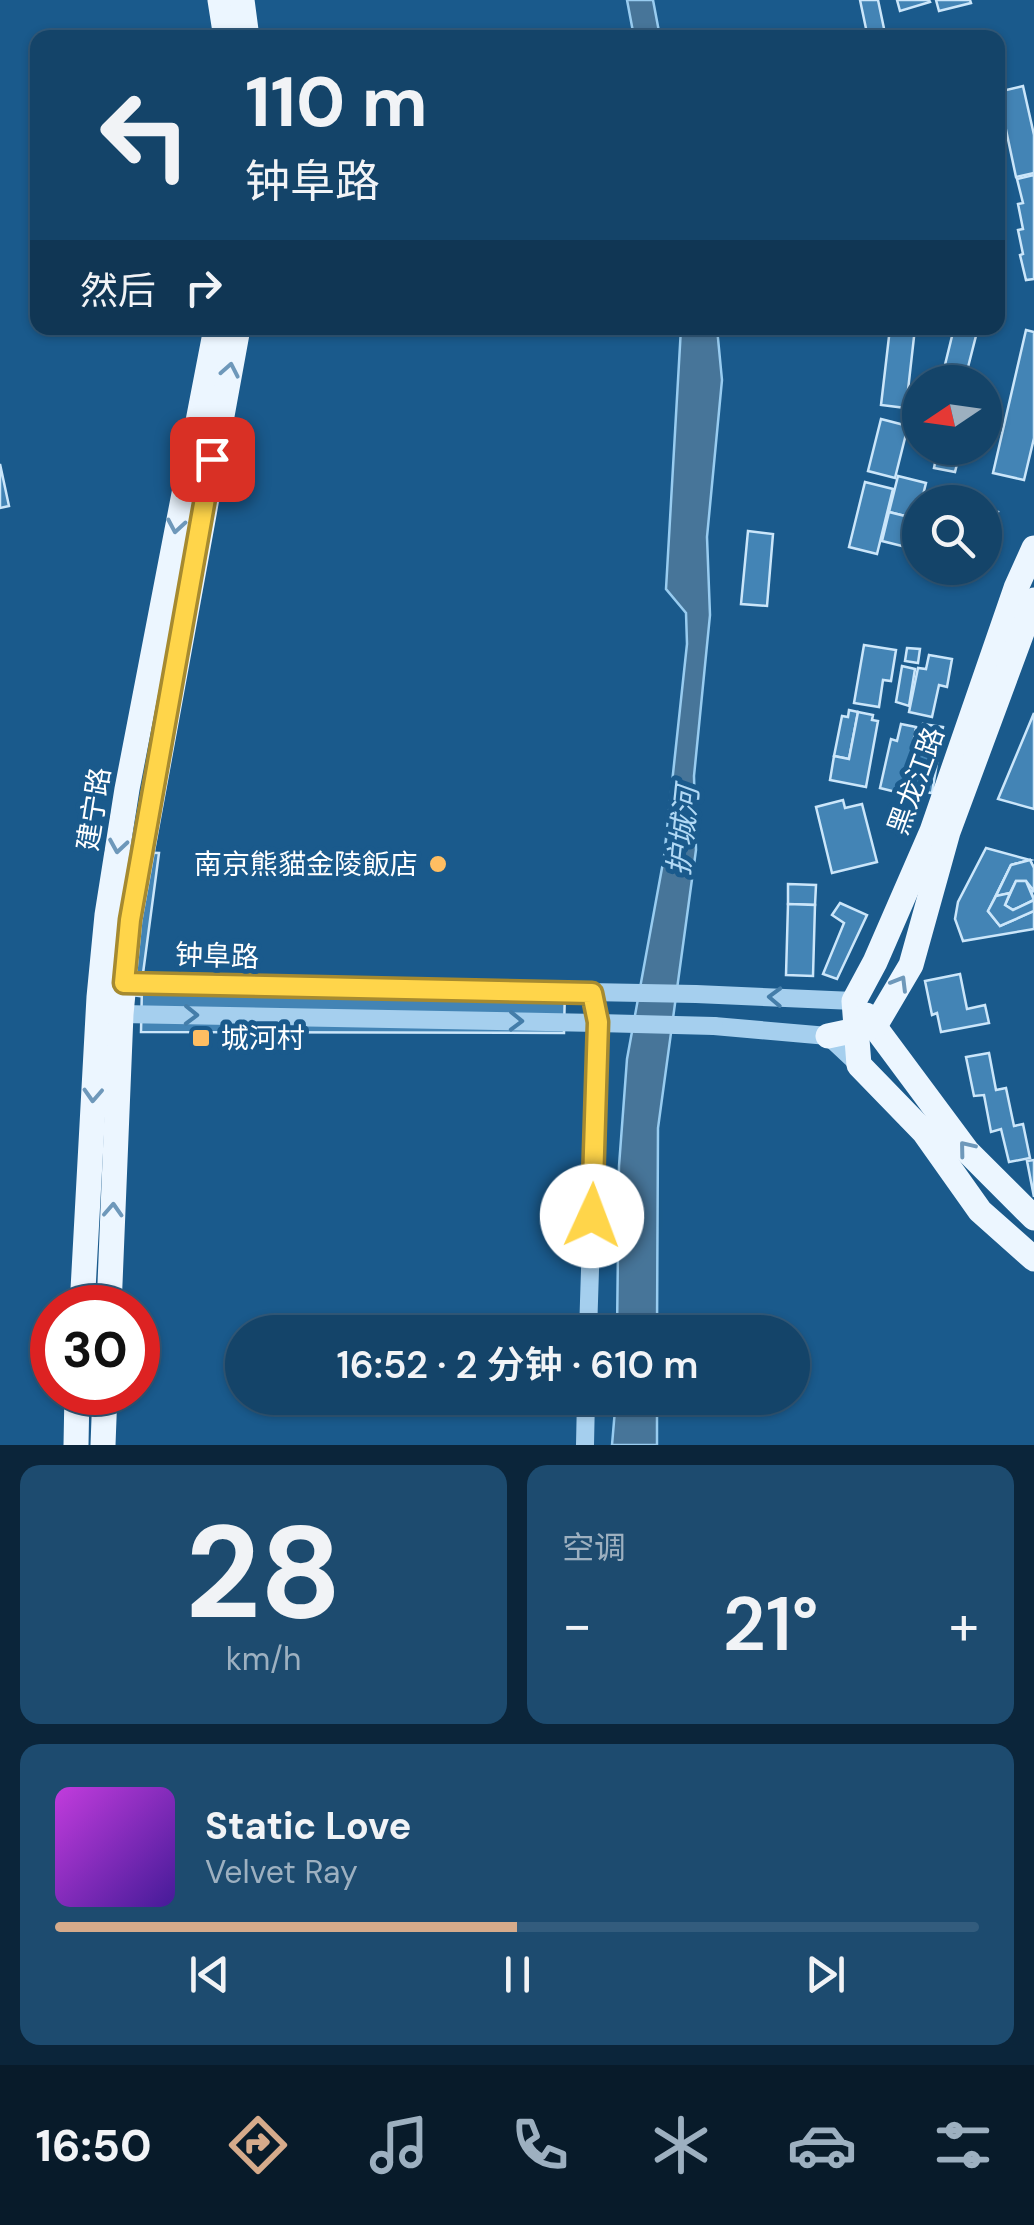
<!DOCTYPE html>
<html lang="zh">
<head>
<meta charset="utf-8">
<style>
  body { margin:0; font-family:"DM Sans","Noto Sans SC",sans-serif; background:#1d4b6f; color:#f1f3f6; height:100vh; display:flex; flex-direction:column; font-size:38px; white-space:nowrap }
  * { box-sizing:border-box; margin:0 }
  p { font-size:32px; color:#9db0c0 }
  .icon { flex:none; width:55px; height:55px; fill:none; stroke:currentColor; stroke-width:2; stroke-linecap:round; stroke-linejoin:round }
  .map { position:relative; height:1445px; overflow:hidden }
  .side { display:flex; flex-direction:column; gap:20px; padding:20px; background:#0b253a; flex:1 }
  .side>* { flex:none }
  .hud { position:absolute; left:30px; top:30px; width:975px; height:305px; border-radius:20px; box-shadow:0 2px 8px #0004,0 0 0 2px #335c7d; background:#144469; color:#f1f3f6; overflow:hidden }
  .needle { width:65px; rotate:257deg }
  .buttons { position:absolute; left:902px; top:365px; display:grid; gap:20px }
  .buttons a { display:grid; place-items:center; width:100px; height:100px; border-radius:50%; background:#144469; box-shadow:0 2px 8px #0004,0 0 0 2px #335c7d; font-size:50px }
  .speed { position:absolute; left:30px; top:1285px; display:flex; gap:20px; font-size:50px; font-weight:700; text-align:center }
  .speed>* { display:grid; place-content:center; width:130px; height:130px; border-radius:50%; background:#144469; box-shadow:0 2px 8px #0004,0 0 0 2px #335c7d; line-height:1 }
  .speed .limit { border:15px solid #d22; background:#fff; color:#111 }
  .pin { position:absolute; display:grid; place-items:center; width:85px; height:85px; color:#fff; margin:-42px; border-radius:20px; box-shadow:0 5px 15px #0006 }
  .me { position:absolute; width:110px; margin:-55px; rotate:2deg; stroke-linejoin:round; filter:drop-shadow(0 0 8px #0008) }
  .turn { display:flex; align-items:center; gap:35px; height:210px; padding:0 50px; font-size:45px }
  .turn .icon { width:130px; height:130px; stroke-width:2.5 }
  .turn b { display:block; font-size:70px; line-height:85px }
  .then { display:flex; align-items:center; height:95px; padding:0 50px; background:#0003; gap:20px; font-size:38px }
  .big { font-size:75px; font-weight:600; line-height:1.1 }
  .side .tile { flex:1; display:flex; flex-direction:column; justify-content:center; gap:15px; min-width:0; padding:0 35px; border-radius:20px; background:#1d4b6f }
  .side .dial { align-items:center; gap:0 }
  .dial b { font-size:130px; line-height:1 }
  .song { display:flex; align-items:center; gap:30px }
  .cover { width:120px; height:120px; border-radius:15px; background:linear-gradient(135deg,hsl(290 70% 55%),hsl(260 70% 35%)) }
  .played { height:10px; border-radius:5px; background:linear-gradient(90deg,#d6ab8b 50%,#335c7d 50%) }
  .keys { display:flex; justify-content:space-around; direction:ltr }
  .heat { display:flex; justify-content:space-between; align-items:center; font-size:55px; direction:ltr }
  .side .tiles { flex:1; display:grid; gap:20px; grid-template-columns:1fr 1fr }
  .tile:last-child { grid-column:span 2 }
  .trip { position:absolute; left:225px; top:1315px; width:585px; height:100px; border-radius:50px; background:#144469; box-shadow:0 2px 8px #0004,0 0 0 2px #335c7d; font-weight:600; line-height:100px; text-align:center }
  .dock { display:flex; height:160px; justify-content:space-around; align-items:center; background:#081b2a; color:#9db0c0 }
  .dock .icon { width:70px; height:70px }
  .dock .current { color:#d6ab8b }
  .dock b { font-size:45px; color:#f1f3f6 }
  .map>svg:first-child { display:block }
  .water { fill:#477599; stroke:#98ccf0; stroke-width:2.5 }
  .building { fill:#4384b5; stroke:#cbe6fa; stroke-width:2.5 }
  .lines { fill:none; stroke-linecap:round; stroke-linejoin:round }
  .minor { stroke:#a5cfee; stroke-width:18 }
  .major { stroke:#ecf6ff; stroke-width:25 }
  .minor-bridge { stroke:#a5cfee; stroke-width:18 }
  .oneway { stroke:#6e98ba }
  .oneway2 { stroke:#447da9 }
  .route-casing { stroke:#a68a30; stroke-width:25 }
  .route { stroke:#ffd54a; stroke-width:18 }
  .poi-dot { fill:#ffbe62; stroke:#1a5a8c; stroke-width:4 }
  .labels { text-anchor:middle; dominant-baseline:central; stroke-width:10; stroke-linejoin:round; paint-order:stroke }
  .street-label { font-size:28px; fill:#fff; stroke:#1a5a8c }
  .poi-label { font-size:28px; fill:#fff; stroke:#1a5a8c; text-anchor:end }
  .water-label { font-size:30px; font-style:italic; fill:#b1d9f5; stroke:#1a5a8c }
</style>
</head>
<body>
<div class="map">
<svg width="1034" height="1445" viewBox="0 0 1034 1445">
  <rect width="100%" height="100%" fill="#1a5a8c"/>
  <g class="water">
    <polygon points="627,0 653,0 660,37 634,37"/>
    <polygon points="681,328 717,328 722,380 707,537 710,615 694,776 696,850 658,1128 657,1332 617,1332 619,1166 627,1059 664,857 687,644 686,613 666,589"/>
    <polygon points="616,1398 657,1398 657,1445 612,1445"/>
  </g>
  <g class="building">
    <polygon points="860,0 878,0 886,38 868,38"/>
    <polygon points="897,0 929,0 930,2 900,11"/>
    <polygon points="936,0 970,0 971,3 939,11"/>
    <polygon points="1023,86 1034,135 1034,173 1016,177 998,92"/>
    <polygon points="1034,175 1034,279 1026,280 1020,255 1023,254 1018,230 1023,229 1018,204 1023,203 1017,179"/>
    <polygon points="890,328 915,328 906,408 881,405"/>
    <polygon points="954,328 978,328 965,379 970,382 944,382 945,378 942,377"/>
    <polygon points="1026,330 1034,332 1034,438 1024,480 993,473"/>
    <polygon points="881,419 908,426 895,478 868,471"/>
    <polygon points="938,448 961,448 955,472 934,468"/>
    <polygon points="0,464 9,506 0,508"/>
    <polygon points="898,476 926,483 917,519 889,512"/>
    <polygon points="865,482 893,489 877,554 849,547"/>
    <polygon points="985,509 998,512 985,549"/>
    <polygon points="889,512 917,519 910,548 882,541"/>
    <polygon points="748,531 773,534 767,606 741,604"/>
    <polygon points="864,645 896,650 891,681 883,680 879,707 854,703"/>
    <polygon points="907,648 920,649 918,663 905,661"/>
    <polygon points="929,655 952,659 947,687 939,685 932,717 909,712 918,668 926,669"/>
    <polygon points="902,666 915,669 909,706 896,702"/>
    <polygon points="849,710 858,712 849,759 834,756 842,716 848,717"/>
    <polygon points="858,712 873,715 872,720 878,721 866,787 830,780 834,756 849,759"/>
    <polygon points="1034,713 1034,809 998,799"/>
    <polygon points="901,724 916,727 904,794 880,788 891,739 897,741"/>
    <polygon points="923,724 943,727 932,793 911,790"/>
    <polygon points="843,800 845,808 862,804 877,862 832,873 816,807"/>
    <polygon points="986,848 1030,860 1011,865 988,911 1000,926 1034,911 1034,929 963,941 955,919 958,902"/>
    <polygon points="126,852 159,853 140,996 113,993"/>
    <polygon points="1030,860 1034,868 1034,891 1031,891 1034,900 1013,910 1005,905 1010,893 996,896 1011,865"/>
    <polygon points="1030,860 1034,868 1034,891 1026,881 1016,881 1010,893 996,896 1011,865"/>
    <polygon points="1016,881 1026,881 1034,900 1013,910 1005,905"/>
    <polygon points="788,884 816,885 815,905 788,904"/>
    <polygon points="1010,893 1005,905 1013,910 1034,900 1034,911 1000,926 988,911 996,896"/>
    <polygon points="840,903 867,915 837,979 823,974 844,923 832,915"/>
    <polygon points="788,904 815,905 813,976 786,975"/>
    <polygon points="960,974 967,1009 985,1005 989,1023 941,1032 937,1013 932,1015 925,981"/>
    <polygon points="142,986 565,987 564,1033 141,1032"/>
    <polygon points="989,1053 996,1090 1006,1088 1014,1126 1023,1124 1030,1158 1009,1162 1001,1129 991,1132 984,1095 974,1096 966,1057"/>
    <polygon points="1034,1160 1034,1197 1027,1161"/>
  </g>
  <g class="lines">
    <g class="minor">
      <polyline points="114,989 124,983 696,994 854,1001"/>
      <polyline points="115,1009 121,1014 598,1023"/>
      <polyline points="714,1026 828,1036 859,1065"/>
      <polyline points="588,1332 598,1023 592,993"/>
      <polyline points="585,1445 586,1398"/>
    </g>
    <g class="major">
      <polyline points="220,0 226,38"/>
      <polyline points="242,0 247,38"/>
      <polyline points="1034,548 1016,588 932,831 875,962 854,1001 859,1065 924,1132 980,1211 1034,1259"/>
      <polyline points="866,1015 967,1151 1034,1218"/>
      <polyline points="828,1036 875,1026 911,965 948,832 1034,600"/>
      <polyline points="82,1308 99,997 107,915 127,789 216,328"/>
      <polyline points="109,1308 121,1014 130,920 238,328"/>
      <polyline points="76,1445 77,1392"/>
      <polyline points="103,1445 105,1392"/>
    </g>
    <polyline class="minor-bridge" points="598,1023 714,1026"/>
  </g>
  <defs><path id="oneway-chevron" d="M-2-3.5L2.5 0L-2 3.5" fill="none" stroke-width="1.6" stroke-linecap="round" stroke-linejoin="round" transform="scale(2.5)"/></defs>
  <g class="oneway">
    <use href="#oneway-chevron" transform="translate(230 370) rotate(-79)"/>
    <use href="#oneway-chevron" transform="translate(176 526) rotate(100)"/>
    <use href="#oneway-chevron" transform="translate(118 846) rotate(99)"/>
    <use href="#oneway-chevron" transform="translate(900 983) rotate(-59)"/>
    <use href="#oneway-chevron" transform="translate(93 1095) rotate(93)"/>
    <use href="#oneway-chevron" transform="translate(966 1148) rotate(-129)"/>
    <use href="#oneway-chevron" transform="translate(113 1210) rotate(-87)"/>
  </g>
  <g class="oneway2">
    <use href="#oneway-chevron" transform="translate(775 997) rotate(-178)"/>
    <use href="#oneway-chevron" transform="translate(191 1015) rotate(1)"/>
    <use href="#oneway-chevron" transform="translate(516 1021) rotate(1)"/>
  </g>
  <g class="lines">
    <defs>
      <polyline id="route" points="212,459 130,920 124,983 592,993 598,1022 592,1216"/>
    </defs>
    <use href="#route" class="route-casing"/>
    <use href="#route" class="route"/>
  </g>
  <g class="poi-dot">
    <circle cx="438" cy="864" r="10"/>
    <rect x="191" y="1028" width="20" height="20" rx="5"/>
  </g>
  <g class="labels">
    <g class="street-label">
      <text transform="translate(916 781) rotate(-70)">黑龙江路</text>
      <text transform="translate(94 809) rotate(-81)">建宁路</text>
      <text transform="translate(217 956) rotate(2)">钟阜路</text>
    </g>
    <g class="poi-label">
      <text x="418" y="864">南京熊貓金陵飯店</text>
      <text x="221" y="1038" text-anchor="start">城河村</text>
    </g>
    <g class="water-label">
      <text transform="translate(683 831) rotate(-84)">护城河</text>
    </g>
  </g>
</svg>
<div class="buttons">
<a><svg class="needle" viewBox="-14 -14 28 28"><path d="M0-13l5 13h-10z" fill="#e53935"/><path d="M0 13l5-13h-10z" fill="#9db0c0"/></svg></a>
<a><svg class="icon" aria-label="search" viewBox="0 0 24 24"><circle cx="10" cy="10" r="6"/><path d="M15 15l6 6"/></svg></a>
</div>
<div class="speed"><div class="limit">30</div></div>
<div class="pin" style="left:212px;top:459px;background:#d93025"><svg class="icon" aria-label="arrive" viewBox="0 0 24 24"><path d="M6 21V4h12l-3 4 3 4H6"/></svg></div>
<svg class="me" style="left:592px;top:1216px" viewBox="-20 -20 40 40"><circle r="19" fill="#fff"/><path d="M0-13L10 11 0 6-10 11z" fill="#ffd54a"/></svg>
<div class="trip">16:52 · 2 分钟 · 610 m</div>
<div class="hud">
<div class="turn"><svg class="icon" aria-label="left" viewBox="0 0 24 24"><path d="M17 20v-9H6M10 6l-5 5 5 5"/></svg><div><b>110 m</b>钟阜路</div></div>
<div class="then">然后<svg class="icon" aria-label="right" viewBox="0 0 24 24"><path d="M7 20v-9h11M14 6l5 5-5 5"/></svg></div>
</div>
</div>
<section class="side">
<div class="tiles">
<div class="tile dial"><b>28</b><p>km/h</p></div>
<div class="tile"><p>空调</p>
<div class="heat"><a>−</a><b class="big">21°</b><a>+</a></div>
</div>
<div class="tile">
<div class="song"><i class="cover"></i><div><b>Static Love</b><p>Velvet Ray</p></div></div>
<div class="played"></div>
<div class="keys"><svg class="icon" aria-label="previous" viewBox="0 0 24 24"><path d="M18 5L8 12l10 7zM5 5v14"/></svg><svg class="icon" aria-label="pause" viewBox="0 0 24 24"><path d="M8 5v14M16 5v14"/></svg><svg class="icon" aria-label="next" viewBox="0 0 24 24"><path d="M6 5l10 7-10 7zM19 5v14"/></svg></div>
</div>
</div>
</section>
<nav class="dock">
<b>16:50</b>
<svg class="icon current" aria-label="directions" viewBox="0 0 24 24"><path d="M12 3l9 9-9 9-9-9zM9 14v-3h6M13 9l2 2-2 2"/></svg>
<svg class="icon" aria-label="music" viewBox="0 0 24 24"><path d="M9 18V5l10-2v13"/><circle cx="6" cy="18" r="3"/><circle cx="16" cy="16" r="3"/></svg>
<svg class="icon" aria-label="phone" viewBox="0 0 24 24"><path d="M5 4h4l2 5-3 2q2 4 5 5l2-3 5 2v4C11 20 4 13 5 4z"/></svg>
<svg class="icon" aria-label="climate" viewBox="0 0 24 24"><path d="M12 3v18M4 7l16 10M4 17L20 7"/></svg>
<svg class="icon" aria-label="car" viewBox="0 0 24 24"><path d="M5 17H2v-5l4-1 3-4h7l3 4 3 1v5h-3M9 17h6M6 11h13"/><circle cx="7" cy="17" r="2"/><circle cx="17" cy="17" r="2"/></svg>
<svg class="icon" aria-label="filters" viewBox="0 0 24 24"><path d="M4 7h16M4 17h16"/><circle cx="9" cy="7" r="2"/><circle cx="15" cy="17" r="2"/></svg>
</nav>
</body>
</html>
